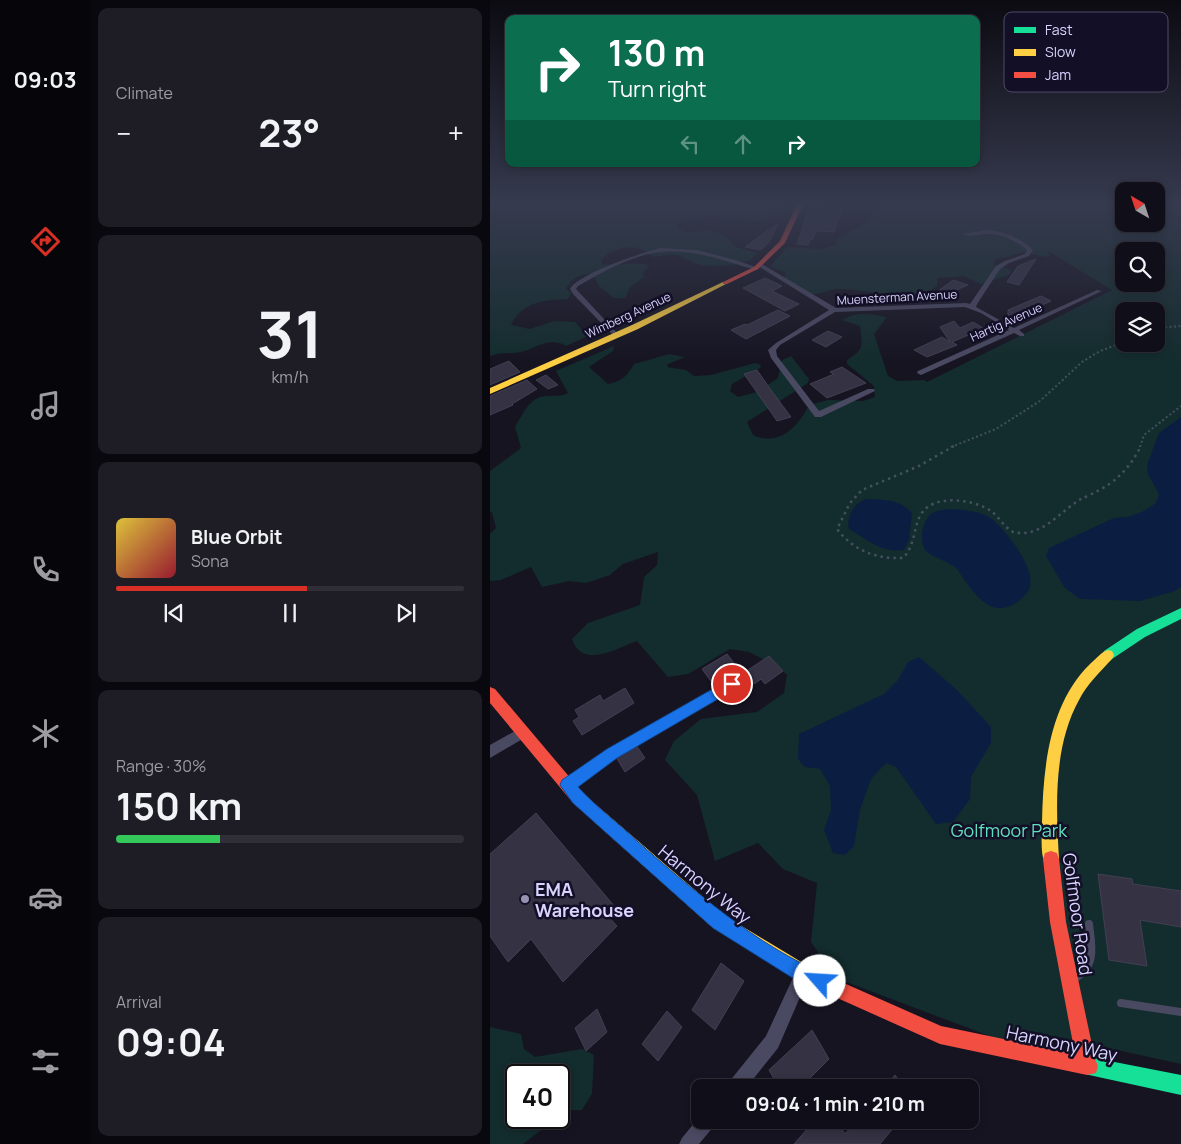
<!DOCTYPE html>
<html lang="en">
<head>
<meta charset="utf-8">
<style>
  body { margin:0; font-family:Manrope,sans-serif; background:#1e1d26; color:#f1f3f6; height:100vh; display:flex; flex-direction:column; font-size:19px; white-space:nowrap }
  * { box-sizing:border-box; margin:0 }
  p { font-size:16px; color:#9c9ca2 }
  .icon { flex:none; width:28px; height:28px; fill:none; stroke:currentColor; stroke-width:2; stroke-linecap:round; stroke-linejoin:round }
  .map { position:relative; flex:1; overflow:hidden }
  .side { display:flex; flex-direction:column; gap:8px; padding:8px; background:#09080e; width:400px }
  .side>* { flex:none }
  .top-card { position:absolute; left:15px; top:15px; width:475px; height:152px; border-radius:10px; box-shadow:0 2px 8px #0003,0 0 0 1px #302f38; background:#0b6e4f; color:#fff; overflow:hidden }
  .needle { width:32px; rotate:321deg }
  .tools { position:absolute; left:625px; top:182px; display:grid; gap:10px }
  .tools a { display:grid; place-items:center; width:50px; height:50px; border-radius:10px; background:#100f19; box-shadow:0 2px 8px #0003,0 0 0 1px #302f38; font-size:25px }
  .speed { position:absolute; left:15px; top:1064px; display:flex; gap:10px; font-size:25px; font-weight:700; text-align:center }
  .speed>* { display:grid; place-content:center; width:65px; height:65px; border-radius:50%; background:#100f19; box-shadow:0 2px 8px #0003,0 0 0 1px #302f38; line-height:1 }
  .speed .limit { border:2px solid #111; border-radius:8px; background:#fff; color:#111 }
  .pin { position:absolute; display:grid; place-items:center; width:42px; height:42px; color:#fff; margin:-21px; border:2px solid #fff; border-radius:50%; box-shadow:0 1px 5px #0007 }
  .me { position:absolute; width:55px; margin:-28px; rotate:296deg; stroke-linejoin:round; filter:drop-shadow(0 0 4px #0008) }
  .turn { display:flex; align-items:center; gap:18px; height:105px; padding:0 20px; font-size:22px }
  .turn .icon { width:65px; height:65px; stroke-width:2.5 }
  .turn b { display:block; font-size:35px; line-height:42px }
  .lanes { display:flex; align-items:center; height:48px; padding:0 20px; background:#0003; justify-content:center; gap:25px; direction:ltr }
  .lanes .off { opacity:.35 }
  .big { font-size:38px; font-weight:700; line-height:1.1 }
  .side .card { flex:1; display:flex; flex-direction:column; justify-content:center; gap:8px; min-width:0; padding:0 18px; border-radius:10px; background:#1e1d26 }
  .side .dial { align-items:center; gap:0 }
  .dial b { font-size:65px; line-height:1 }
  .song { display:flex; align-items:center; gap:15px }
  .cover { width:60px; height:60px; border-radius:8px; background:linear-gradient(135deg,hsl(50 70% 55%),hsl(350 70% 35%)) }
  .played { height:5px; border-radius:2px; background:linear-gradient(90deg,#d93025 55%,#302f38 55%) }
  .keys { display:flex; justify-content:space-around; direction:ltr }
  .heat { display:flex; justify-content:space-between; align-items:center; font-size:28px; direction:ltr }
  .charge { height:8px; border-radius:4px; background:linear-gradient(90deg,#34c759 30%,#302f38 0) }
  .trip { position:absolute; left:201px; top:1079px; width:288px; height:50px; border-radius:10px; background:#100f19; box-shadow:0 2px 8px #0003,0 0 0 1px #302f38; font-weight:700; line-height:50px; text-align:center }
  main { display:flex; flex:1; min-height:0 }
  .menu { display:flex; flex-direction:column; width:90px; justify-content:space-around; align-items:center; background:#06060a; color:#9c9ca2 }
  .menu .icon { width:35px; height:35px }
  .menu .active { color:#d93025 }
  .menu b { font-size:22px; color:#f1f3f6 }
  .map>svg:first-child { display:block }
  .green { fill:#132c2d; fill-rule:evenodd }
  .water { fill:#0b1e41 }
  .building { fill:#343243; stroke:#433f54 }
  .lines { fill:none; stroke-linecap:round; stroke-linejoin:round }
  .path-far2 { stroke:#44505f; stroke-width:1; stroke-dasharray:1 2; stroke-linecap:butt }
  .path-far1 { stroke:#44505f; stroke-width:2; stroke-dasharray:2 2.5; stroke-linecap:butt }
  .path { stroke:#44505f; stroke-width:2.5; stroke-dasharray:2.5 4; stroke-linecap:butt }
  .lane-far1 { stroke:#4a4962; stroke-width:6 }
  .lane { stroke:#4a4962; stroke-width:8 }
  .street { fill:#4a4962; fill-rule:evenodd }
  .fast { fill:#16e098; fill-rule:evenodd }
  .slow { fill:#ffcf43; fill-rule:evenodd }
  .jam { fill:#f24e42; fill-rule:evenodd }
  .route { fill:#1a73e8; stroke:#114b97 }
  .poi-dot { fill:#9591b1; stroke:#130f26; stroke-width:2 }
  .labels { text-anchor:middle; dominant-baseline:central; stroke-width:5; stroke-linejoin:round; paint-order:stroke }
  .far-street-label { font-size:12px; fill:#d9d4ff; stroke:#130f26 }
  .near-park-label { font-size:18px; fill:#5fe0c0; stroke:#130f26 }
  .near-street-label { font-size:18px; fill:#d9d4ff; stroke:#130f26 }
  .near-poi-label { font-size:18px; font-weight:bold; fill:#d9d4ff; stroke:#130f26; text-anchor:start }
  .key { fill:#130f26; stroke:#4e4a67; stroke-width:1 }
  .key-label { font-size:14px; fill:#d9d4ff }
</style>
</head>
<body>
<main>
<nav class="menu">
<b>09:03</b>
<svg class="icon active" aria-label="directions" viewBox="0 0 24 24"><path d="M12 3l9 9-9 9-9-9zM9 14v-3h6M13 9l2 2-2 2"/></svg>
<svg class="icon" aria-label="music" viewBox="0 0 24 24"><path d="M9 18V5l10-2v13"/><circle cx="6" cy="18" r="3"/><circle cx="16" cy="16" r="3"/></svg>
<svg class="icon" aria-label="phone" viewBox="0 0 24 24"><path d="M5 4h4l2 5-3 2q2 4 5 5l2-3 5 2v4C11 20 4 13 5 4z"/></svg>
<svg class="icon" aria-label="climate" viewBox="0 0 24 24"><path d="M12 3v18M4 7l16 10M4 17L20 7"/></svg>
<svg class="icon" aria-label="car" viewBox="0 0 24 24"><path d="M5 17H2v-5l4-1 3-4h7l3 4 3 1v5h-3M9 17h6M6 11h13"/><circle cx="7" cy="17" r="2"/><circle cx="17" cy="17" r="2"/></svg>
<svg class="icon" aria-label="filters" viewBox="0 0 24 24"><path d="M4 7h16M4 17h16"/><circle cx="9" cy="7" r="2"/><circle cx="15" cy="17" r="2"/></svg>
</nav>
<section class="side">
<div class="card"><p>Climate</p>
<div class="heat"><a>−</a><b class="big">23°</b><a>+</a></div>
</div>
<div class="card dial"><b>31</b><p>km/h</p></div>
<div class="card">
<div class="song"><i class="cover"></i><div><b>Blue Orbit</b><p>Sona</p></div></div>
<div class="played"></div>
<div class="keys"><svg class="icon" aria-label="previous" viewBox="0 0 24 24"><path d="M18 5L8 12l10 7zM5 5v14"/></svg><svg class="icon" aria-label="pause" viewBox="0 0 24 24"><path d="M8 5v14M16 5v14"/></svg><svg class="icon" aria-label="next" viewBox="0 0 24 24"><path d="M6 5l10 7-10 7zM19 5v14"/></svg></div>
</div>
<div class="card"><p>Range · 30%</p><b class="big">150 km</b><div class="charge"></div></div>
<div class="card"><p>Arrival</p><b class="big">09:04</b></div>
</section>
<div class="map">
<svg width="691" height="1144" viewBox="0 0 691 1144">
  <rect width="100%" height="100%" fill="#161421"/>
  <g class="green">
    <path d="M 0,202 L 303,202 L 302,206 L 281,214 L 274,222 L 238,219 L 224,215 L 189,222 L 187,226 L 194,232 L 222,231 L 236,236 L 246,247 L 267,253 C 261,267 217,268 204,263 C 198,261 194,256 187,255 C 179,254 171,256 163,257 C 149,242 124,245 111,260 L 112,264 C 127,266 140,262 155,264 L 158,267 L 153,272 L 154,277 L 140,287 L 135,298 L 124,298 L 109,286 L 102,273 C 89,275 82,277 76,289 L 81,293 L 78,299 C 54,300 33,301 21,325 L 40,329 L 64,321 L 85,322 L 98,336 L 76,346 C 59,336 48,348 31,352 C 21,354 10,352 0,356 Z"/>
    <path d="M 369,202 L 634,202 L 634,224 L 666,224 L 666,202 L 691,202 L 691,1064 L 540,1031 L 510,1040 L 346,978 L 330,956 L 327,954 L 328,952 L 321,942 L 327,883 L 293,869 L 268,843 L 225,861 L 207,795 L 175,760 L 184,741 L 211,719 L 267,712 L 294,693 L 297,675 L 290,668 L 259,652 L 240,649 L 198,674 L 178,677 L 147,641 C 127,648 92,670 82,639 L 98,623 L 150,605 L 154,577 L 167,565 L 168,552 L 133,564 L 120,575 L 96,583 L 79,581 L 52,587 L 41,567 L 11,580 L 0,581 L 0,534 L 6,528 L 2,512 L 0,512 L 0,471 L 31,448 L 25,427 C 31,417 38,401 50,397 C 60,394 69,398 78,393 L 66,371 L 124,346 L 123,351 L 99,367 L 118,384 C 131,382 138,375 144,364 L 179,354 L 195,357 L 178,364 L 177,367 L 196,370 L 204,376 L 221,375 L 265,363 L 271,365 L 270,368 L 242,384 L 240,391 L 248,397 L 267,392 L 288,378 L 292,360 L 301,356 L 319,379 L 318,383 L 257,422 L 263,435 C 289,447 308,427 319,405 L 338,400 L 373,401 L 385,397 L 384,386 L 357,364 L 357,360 C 375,349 372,346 370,326 L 352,320 C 367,311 380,314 397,317 L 384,334 L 398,376 L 407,381 L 434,380 L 437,382 L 622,290 L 558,251 L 559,256 L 556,257 L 534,252 L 504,260 L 504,265 L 521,270 L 519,275 L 491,284 L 474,276 L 447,278 L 447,286 C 420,307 378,288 348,289 C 339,289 330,295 321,294 C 313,293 300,284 295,277 L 295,272 L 280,267 L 296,248 L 300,247 L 330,249 L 346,245 L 348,238 L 371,226 L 393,209 L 390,206 ZM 634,251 L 666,251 L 666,284 L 634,284 ZM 634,311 L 666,311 L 666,344 L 634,344 Z"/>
    <polygon points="0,1027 31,1034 34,1049 45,1057 92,1049 104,1055 102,1094 92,1110 78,1110 69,1116 69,1075 26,1075 26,1118 67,1118 33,1144 0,1144"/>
  </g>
  <g class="water">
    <polygon points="691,417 691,587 685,591 650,601 590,599 575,588 556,556 559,548 624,518 637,517 652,512 666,503 669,494 658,474 657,465 669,433"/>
    <path d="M 377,499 C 394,500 410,499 422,513 L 419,540 L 414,550 C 391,553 378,540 359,529 C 356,516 364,503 377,499 Z"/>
    <path d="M 459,509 C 474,510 491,510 503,520 C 518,533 553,576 536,594 C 514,618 495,609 478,585 C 474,580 471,574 467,569 C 459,561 446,559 437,552 C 428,543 432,521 441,514 C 446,510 454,510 459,509 Z"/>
    <polygon points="429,657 466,689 501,727 501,743 481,777 480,799 463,822 446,824 406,767 396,763 381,779 370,810 364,846 355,855 343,853 334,830 341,810 340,786 330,769 315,767 308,759 309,734 394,694 408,680 418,662"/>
  </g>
  <g class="building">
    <polygon points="320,206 353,208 344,232 326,231 323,239 320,239 318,245 307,244"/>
    <polygon points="288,223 279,242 271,250 255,247"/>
    <polygon points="546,259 529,285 517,282 528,266"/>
    <polygon points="275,278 292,286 282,291 309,304 295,311 253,288"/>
    <polygon points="463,280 478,285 442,300 440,297"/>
    <polygon points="551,296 561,301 523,318 518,316 518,310"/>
    <polygon points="288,310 300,316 256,339 241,330 255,324 257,325"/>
    <polygon points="464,321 470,328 483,322 500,332 490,337 483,333 462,342 467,345 437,357 424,350 452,337 460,342 450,327"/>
    <polygon points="338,331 352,337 336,347 322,340"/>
    <polygon points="19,361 30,372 0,385 0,369"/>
    <polygon points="352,367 376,383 337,398 320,384 344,374 340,372"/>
    <polygon points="267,370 281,390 301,417 287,421 254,374"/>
    <polygon points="56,375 68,385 58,389 46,380"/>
    <polygon points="37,380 47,389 22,404 23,405 0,415 0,396"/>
    <polygon points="237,654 248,668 223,684 212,669"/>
    <polygon points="279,656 293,671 275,684 271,679 264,684 255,672"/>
    <polygon points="135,688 144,703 92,735 83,721 89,717 85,710 110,695 113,701"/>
    <polygon points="146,745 155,758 135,772 126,757"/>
    <polygon points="46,813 125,907 117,915 127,926 73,982 41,939 18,962 0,936 0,854"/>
    <polygon points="608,874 642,879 643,884 691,891 691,927 650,920 657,966 619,960"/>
    <polygon points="231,963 254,981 225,1030 202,1010"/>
    <polygon points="107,1009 117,1032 96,1051 85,1028"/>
    <polygon points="177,1011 192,1027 168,1061 152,1044"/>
    <polygon points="322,1030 339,1059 310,1088 289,1088 279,1070"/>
    <polygon points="405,1075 414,1088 395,1088"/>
    <polygon points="325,1120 346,1120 355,1134 367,1120 410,1120 390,1144 304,1144"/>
  </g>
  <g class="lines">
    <g class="path-far2">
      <polyline points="618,202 634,208"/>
      <polyline points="666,219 691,227"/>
    </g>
    <g class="path-far1">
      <polyline points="666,328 691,326"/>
      <polyline points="461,447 506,429 550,401 592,362 610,351 634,342"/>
      <polyline points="650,447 654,435 691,406"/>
    </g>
    <path class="path" d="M 464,446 L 429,466 L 372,490 L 360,503 L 347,529 C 364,551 386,559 413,558 C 425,546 423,530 430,516 C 441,493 484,499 501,511 C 509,517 514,527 523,532 C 551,539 570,511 591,499 C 602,494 619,486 628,477 C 637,469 645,458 651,446"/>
    <polyline class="lane-far1" points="80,784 122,753 242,684"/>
    <g class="lane">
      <path d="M 582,980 C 607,967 602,948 599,924"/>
      <polyline points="631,1003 691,1012"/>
    </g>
    <g class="street">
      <path d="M 497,230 C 513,231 532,238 543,250 L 539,256 L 519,263 L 510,269 L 487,304 L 486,307 L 524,328 L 607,290 L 612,291 L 529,330 L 534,334 L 534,336 L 530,336 L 524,333 L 431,375 L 427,373 L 428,371 L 519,330 L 491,313 L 475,307 L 345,312 L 290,345 L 286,350 L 287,356 L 329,411 L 378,389 L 384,389 L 385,391 L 331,417 L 325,417 L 281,358 L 278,350 L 286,343 L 339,310 L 268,266 L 268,264 L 272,264 L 346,308 L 476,303 L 480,304 L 506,266 L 515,261 L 535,254 L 537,250 C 527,241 510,233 497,234 C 488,234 481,238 473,234 Z"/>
      <path d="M 171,248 L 207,250 L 245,260 L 269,268 L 266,270 C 235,261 205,249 172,252 C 143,254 113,272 88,286 L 86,289 L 129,335 L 124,336 L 83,294 L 80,289 C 88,274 153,252 171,248 Z"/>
      <polygon points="32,727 36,729 38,733 36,737 0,758 0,745"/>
      <polygon points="312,966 317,969 320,974 288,1048 256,1088 237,1088 239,1082 276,1036 307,969"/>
      <polygon points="210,1116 210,1120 227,1120 224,1126 209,1144 189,1144 192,1138"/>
    </g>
    <g class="fast">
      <polygon points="691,608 691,619 655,637 622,659 618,660 614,659 612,655 614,651 647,629"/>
      <polygon points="599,1057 691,1075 691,1095 599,1075 592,1073 590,1066 592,1059"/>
    </g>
    <g class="slow">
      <polygon points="233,282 238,283 148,329 0,394 0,388 142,325"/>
      <path d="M 618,650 L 622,651 L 624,655 L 622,659 C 610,672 597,684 589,700 C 563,747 566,807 569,859 L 567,865 L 561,867 L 555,865 C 550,852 552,836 552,823 C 553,768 559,704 600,664 C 606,659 611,652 618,650 Z"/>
      <polygon points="106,807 111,809 235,916 328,972 331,978 328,984 322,987 316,984 223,928 101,819 99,814 101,809"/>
    </g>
    <g class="jam">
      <polygon points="308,202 314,202 295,243 268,269 237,284 233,284 233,282 264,267 290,241"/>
      <polygon points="0,687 5,689 93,793 111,809 113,814 111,819 106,821 101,819 83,803 0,703"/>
      <polygon points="561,851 567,853 569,859 576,922 605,1059 608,1066 606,1073 597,1075 450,1044 316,984 313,978 316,972 322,969 451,1026 585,1054 560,922 553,859 555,853"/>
    </g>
  </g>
  <linearGradient id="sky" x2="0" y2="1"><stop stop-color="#0c0b12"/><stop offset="0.56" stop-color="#363a4e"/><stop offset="1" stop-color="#363a4e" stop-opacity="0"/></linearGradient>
  <rect width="691" height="363" fill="url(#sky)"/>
  <path class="route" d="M 242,678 L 247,680 L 249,684 L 247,688 L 127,758 L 88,787 C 105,806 128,823 147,841 C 205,892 265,944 336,975 L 338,981 L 336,988 L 330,990 L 306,980 L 223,928 L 83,803 L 70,785 L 72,780 L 117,749 Z"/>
  <circle class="poi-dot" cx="35" cy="899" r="5"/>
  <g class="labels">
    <g class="far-street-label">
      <text transform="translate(407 297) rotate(-3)">Muensterman Avenue</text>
      <text transform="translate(138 315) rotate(-25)">Wimberg Avenue</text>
      <text transform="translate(516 322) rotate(-24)">Hartig Avenue</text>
    </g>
    <g class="near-park-label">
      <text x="519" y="830">Golfmoor Park</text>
    </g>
    <g class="near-street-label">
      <text transform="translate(215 884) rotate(39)">Harmony Way</text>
      <text transform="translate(588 914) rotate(82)">Golfmoor Road</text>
      <text transform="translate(572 1043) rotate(12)">Harmony Way</text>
    </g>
    <g class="near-poi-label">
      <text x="45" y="889">EMA<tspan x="45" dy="21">Warehouse</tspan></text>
    </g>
  </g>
  <rect x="514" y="12" width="164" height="80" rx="8" class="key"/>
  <rect x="524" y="27" width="22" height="6" fill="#16e098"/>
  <rect x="524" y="49" width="22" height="7" fill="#ffcf43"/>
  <rect x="524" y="72" width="22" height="6" fill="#f24e42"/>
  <g class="key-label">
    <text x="555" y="35">Fast</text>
    <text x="555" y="57">Slow</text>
    <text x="555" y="80">Jam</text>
  </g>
</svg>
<div class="tools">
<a><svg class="needle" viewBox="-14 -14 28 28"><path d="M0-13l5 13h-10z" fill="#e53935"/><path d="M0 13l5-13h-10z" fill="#9c9ca2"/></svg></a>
<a><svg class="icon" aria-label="search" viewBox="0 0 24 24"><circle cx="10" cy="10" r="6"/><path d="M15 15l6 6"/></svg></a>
<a><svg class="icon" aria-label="layers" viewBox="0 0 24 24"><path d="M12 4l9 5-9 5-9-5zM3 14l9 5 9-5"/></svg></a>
</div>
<div class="speed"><div class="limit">40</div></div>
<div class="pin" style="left:242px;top:684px;background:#d93025"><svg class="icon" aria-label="arrive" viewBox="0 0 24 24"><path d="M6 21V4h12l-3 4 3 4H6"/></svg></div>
<svg class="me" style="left:330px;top:981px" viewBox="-20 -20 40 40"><circle r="19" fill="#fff"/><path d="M0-13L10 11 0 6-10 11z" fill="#1a73e8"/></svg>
<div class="trip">09:04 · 1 min · 210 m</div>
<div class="top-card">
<div class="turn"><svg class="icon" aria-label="right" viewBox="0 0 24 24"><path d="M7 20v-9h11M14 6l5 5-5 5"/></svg><div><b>130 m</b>Turn right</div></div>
<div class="lanes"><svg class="icon off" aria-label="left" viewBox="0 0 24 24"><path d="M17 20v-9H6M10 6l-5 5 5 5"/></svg><svg class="icon off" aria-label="ahead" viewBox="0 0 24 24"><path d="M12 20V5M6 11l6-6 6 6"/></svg><svg class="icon" aria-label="right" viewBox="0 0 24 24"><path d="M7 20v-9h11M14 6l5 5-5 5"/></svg></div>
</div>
</div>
</main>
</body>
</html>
